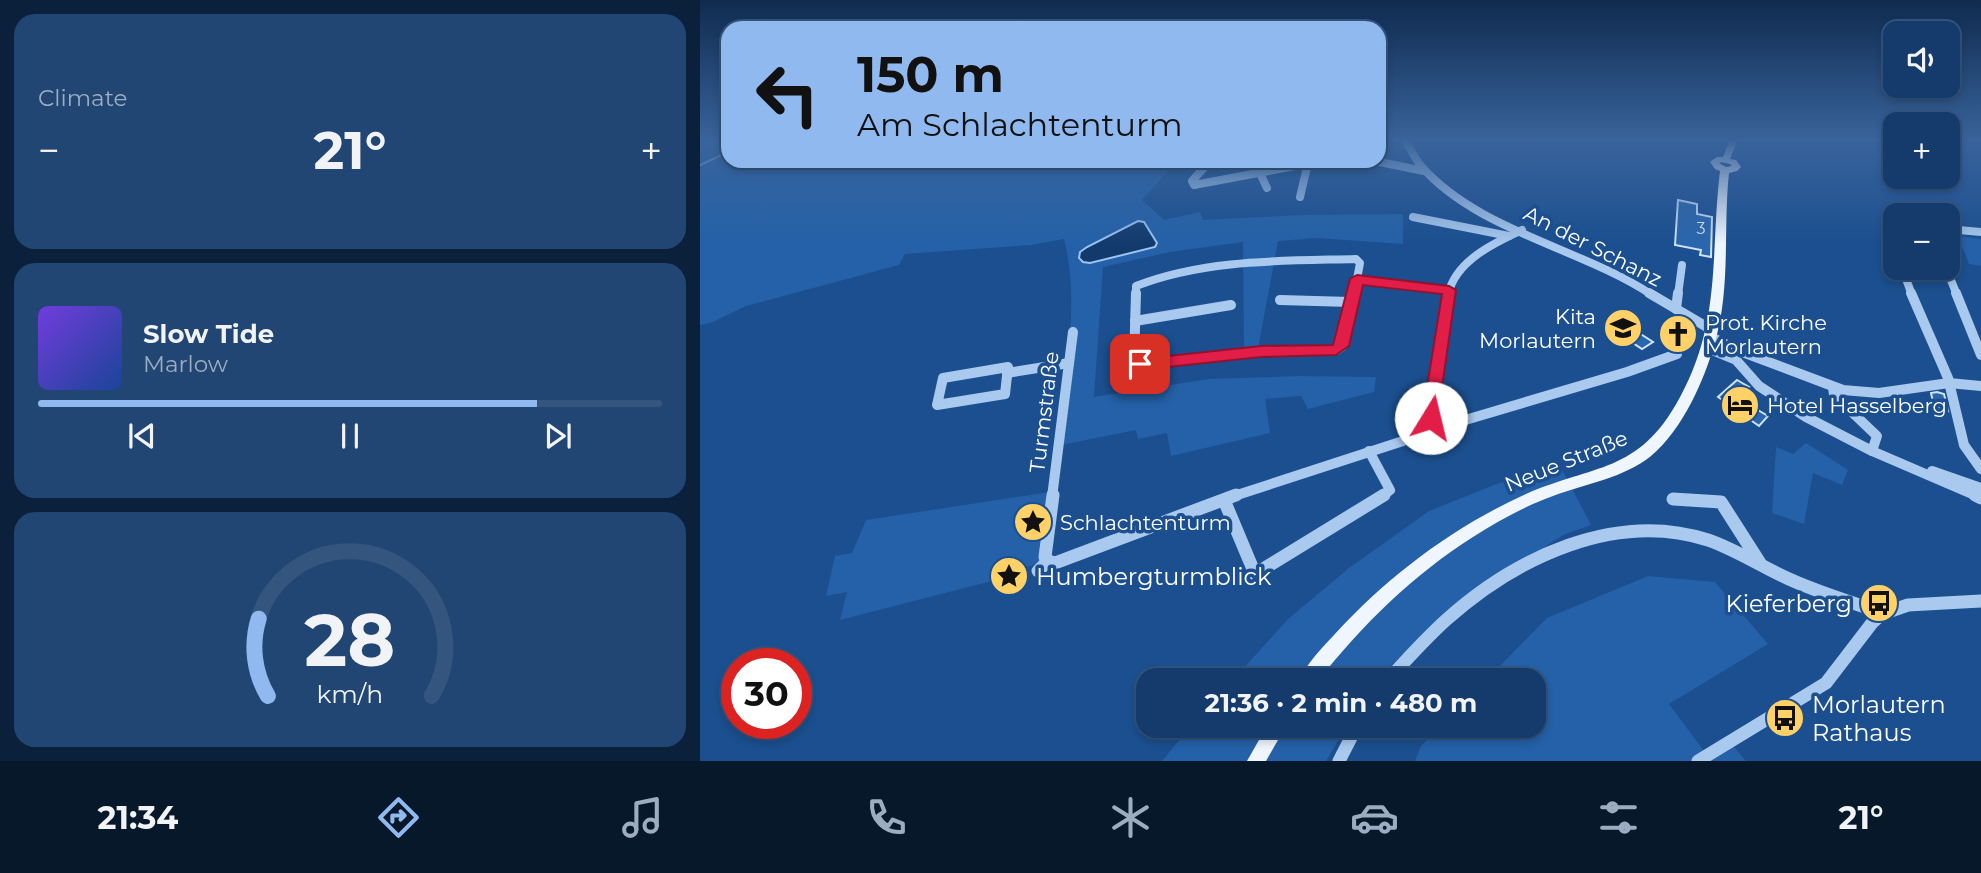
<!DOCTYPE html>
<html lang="en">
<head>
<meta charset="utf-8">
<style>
  body { margin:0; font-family:Montserrat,sans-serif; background:#214673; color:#f1f3f6; height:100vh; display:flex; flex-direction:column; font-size:26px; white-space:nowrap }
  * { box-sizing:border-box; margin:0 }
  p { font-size:23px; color:#9dadc1 }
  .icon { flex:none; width:38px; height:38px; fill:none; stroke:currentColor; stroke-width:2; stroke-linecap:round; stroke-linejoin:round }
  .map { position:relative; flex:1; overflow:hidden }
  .details { display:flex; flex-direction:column; gap:14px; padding:14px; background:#0b203b; width:700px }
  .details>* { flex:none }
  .banner { position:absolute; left:21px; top:21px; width:665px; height:147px; border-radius:21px; box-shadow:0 4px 10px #0003,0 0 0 2px #33557e; background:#90b9f0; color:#111; overflow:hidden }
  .controls { position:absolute; left:1183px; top:21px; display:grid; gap:14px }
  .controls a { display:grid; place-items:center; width:77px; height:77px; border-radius:14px; background:#143b6b; box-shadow:0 4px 10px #0003,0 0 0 2px #33557e; font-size:35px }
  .speed { position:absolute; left:21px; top:648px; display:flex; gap:14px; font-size:35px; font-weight:700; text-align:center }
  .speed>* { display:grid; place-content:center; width:91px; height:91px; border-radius:50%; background:#143b6b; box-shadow:0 4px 10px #0003,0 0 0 2px #33557e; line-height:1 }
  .speed .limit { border:10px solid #d22; background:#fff; color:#111 }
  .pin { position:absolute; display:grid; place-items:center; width:60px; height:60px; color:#fff; margin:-30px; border-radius:14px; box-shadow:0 4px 10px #0006 }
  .me { position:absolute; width:77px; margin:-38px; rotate:9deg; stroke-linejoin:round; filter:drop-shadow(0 0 5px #0008) }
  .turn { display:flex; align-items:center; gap:24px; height:147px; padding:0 21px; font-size:32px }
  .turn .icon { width:91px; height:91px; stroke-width:2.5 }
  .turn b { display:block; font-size:49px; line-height:60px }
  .big { font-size:52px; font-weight:700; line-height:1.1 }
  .details .tile { flex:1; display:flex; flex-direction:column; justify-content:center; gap:10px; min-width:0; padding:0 24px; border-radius:21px; background:#214673 }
  .details .dial { align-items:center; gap:0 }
  .dial svg { height:182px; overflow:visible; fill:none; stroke:#33557e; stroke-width:7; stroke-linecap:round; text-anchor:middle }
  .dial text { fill:#f1f3f6; stroke:none }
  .song { display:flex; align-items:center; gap:21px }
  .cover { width:84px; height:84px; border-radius:10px; background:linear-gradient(135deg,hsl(260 70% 55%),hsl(220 70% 35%)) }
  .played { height:7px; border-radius:4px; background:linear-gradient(90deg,#90b9f0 80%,#33557e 80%) }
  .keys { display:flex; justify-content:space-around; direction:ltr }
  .heat { display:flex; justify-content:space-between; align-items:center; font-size:38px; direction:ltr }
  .trip { position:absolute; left:436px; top:668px; width:410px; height:70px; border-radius:21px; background:#143b6b; box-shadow:0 4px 10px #0003,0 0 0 2px #33557e; font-weight:700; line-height:70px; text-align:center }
  .tab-bar { display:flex; height:112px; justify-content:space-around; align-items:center; background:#08182b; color:#9dadc1 }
  .tab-bar .icon { width:49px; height:49px }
  .tab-bar .current { color:#90b9f0 }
  .tab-bar b { font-size:32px; color:#f1f3f6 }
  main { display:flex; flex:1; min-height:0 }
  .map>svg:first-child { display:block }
  .green { fill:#2461a8 }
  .water { fill:#123a6d; stroke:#9cc4f0; stroke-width:2 }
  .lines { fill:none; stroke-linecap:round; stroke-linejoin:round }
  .stream { stroke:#9cc4f0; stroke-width:2 }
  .building { fill:#2a66ad; stroke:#cfe3fa; stroke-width:2 }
  .minor-far2 { stroke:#a9c9ee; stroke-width:8 }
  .minor-far1 { stroke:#a9c9ee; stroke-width:10 }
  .minor { stroke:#a9c9ee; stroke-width:13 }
  .major { fill:#f0f6ff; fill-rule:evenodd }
  .route { fill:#e11d48; stroke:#92132f; stroke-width:2 }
  .labels { text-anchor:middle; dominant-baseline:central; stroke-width:7; stroke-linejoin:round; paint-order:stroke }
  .far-number-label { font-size:16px; fill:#cad9ea }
  .street-label { font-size:21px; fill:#fff; stroke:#1b4f8f }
  .poi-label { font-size:21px; fill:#fff; stroke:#1b4f8f; text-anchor:start }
  .near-poi-label { font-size:24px; fill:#fff; stroke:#1b4f8f; text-anchor:start }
</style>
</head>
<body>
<main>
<section class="details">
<div class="tile"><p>Climate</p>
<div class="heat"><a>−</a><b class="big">21°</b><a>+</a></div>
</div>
<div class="tile">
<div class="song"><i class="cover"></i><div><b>Slow Tide</b><p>Marlow</p></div></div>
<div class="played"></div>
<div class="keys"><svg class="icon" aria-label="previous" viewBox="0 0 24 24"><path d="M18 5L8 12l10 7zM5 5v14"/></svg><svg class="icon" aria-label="pause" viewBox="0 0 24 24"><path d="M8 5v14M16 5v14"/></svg><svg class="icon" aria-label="next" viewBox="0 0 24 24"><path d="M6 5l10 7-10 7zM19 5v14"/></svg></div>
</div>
<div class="tile dial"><svg viewBox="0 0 100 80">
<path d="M14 69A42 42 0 1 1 86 69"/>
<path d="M14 69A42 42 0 0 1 10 35" stroke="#90b9f0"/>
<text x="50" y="56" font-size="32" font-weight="700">28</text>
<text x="50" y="72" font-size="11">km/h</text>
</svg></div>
</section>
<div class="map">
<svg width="1281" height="761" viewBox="0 0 1281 761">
  <rect width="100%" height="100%" fill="#1b4f8f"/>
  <g class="green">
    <path d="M 0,139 L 28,139 L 28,161 L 477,161 L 442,200 L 464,220 L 500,212 L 503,220 L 601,215 L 703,214 L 703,244 L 617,238 L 578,241 L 558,349 L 544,350 L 543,242 L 470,252 L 403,267 L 394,397 L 509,379 L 598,376 L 676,377 L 674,392 L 608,409 L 601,396 L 565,399 L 570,433 L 471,456 L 467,433 L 438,439 L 436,430 L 356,446 C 364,379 381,305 364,239 L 331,245 L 205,254 L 199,265 L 46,306 L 13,322 L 0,325 Z"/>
    <polygon points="1258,236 1281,239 1281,266 1269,264"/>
    <polygon points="1106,443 1148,470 1142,485 1113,473 1104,524 1072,513 1076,447 1093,454"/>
    <polygon points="857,460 891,525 865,534 761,599 675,681 532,681 588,619 649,568 729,511"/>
    <polygon points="350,492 341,562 325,568 323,573 140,620 147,592 126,596 135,556 152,553 166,520"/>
    <polygon points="948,576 1015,582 1068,644 969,704 1007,755 1030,742 1046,761 715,761 721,746 740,726 833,726 833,681 785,681 847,618"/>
    <polygon points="491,726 647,726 626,761 462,761"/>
  </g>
  <polygon class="water" points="438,221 444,222 457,243 455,247 390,263 383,262 379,258 380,252 387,247"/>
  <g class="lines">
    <polyline class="stream" points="0,165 28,152"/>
  </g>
  <g class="building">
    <polygon points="978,200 997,204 997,214 1012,217 1011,257 1000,255 1001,250 975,245"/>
    <polygon points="922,322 953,342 942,349 912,329"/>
    <polygon points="983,323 993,328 979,342 967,336"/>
    <polygon points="1037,380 1049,387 1041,395 1048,399 1044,402 1068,416 1059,426 1018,397"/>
    <polygon points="1237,392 1244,394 1248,411 1234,407 1231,393"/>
  </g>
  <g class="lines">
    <g class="minor-far2">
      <path d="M 704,139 C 710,148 715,158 721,166 C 778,231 881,248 952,295"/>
      <polyline points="510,161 492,181 494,185 622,161"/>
      <polyline points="554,161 567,188"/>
      <polyline points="675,161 724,171"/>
      <polyline points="600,197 608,163"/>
      <polyline points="713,217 809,236"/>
      <polyline points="1195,222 1185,220 1195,248"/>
      <polyline points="1248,229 1281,232"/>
      <polyline points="1202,268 1212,295"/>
      <polyline points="1246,268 1257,295"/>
      <polyline points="657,279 749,290"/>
      <path d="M 436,295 L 436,286 C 505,259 583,261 656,259 L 660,263 L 657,279"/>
      <polyline points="654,295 657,279"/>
      <path d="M 748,295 C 755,261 794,243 822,230"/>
      <polyline points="978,295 982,265"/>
    </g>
    <g class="minor-far1">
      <polyline points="436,293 434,362 440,364 561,352 636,350 642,346 654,293"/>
      <polyline points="949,293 1012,330"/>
      <polyline points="1211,293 1248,378 1264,445 1281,469"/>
      <polyline points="1256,293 1281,355"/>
      <polyline points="580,300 650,302"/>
      <polyline points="976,309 978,293"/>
      <polyline points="435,321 531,305"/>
      <polyline points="1011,337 1037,350 1143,390 1179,393 1249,383 1281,386"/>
      <polyline points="1007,348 1036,360 1059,386 1106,417 1172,451 1279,497"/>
      <polygon points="308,367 305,394 237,405 243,378"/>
      <polyline points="307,373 369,363"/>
      <polyline points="1133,387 1134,395 1177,436 1172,451"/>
      <polyline points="731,418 749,293"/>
      <polyline points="669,451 690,490 681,497"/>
      <polyline points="1232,471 1281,488"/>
      <polyline points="352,497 373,332"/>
      <polyline points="531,497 703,441 731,418 762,421 927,372 977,354"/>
    </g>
    <g class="minor">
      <polyline points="1275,495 1281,498"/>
      <polyline points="973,499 1021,502 1060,563"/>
      <polyline points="524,500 555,574 684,495"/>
      <polyline points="348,561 355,563 536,495"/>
      <polyline points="348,561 345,557 353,495"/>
      <polyline points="338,571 348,561"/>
      <path d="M 687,681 C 706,660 725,639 746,620 C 815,558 915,510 1008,540 C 1037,550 1062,567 1089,579 C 1120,593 1152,603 1184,613"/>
      <polyline points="639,761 657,726"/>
      <polyline points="998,761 1126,683 1172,623 1182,614 1208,605 1281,601"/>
    </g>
    <g class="major">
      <path d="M 1030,139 L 1038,139 L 1030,159 L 1036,160 L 1041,167 L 1037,171 L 1029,173 C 1023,228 1031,287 1015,342 C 1004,381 983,429 951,456 C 924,478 885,484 853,496 C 825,506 798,521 773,537 C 713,575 662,625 618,681 L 599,681 C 606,664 622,648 634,635 C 688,576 753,527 826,494 C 894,464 938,474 979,399 C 1022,321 1010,255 1020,171 L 1015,169 L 1010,162 L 1017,157 L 1023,157 ZM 1021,162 L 1030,164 L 1032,166 L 1026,167 L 1019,163 Z"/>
      <polygon points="567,726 586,726 566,761 547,761"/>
    </g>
  </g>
  <linearGradient id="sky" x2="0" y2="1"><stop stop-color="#0f2b4f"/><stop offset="0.57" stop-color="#39639b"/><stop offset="1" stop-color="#39639b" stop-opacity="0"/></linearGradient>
  <rect width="1281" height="245" fill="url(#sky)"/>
  <polygon class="route" points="657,275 749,286 756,290 737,422 725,422 722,418 742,294 663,285 649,346 636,355 561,357 440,370 432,364 440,359 561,346 633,345 650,279"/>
  <defs>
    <symbol id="school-disc" viewBox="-11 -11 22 22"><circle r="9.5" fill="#ffd166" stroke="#1b4f8f"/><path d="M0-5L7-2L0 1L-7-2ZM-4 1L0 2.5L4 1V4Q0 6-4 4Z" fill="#111"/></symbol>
    <symbol id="church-disc" viewBox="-11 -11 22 22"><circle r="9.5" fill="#ffd166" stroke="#1b4f8f"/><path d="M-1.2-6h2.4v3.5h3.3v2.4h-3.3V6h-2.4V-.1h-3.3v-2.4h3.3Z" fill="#111"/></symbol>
    <symbol id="hotel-disc" viewBox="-11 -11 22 22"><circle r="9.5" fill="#ffd166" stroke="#1b4f8f"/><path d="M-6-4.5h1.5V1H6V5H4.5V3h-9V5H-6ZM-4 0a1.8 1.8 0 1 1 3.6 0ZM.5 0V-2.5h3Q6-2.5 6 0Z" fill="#111"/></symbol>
    <symbol id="sight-disc" viewBox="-11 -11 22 22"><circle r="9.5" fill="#ffd166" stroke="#1b4f8f"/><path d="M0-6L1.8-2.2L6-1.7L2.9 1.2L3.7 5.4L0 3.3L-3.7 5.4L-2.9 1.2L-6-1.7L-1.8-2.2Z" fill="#111"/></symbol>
    <symbol id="bus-disc" viewBox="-11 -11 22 22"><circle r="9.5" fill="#ffd166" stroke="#1b4f8f"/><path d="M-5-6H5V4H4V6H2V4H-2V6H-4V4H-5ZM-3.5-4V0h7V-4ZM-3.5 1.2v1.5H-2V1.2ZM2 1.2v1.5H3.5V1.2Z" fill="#111"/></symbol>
  </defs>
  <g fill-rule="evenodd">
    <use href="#school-disc" x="901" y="306" width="44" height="44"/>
    <use href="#church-disc" x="956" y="312" width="44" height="44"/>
    <use href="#hotel-disc" x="1018" y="383" width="44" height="44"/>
    <use href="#sight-disc" x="311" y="500" width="44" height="44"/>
    <use href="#sight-disc" x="287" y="554" width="44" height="44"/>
    <use href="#bus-disc" x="1157" y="581" width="44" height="44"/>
    <use href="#bus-disc" x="1063" y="696" width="44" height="44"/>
  </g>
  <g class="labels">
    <g class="far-number-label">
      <text x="1001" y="228">3</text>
    </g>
    <g class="street-label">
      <text transform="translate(893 246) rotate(27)">An der Schanz</text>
      <text transform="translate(344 412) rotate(-83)">Turmstraße</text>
      <text transform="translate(866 461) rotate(-22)">Neue Straße</text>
    </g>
    <g class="poi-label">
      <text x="896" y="316" text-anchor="end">Kita<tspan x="896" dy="24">Morlautern</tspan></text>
      <text x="1005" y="322">Prot. Kirche<tspan x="1005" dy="24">Morlautern</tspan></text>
      <text x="1067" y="405">Hotel Hasselberg</text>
      <text x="360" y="522">Schlachtenturm</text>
    </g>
    <g class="near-poi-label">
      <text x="336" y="576">Humbergturmblick</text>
      <text x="1152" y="603" text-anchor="end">Kieferberg</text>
      <text x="1112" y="704">Morlautern<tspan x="1112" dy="28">Rathaus</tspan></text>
    </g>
  </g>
</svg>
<div class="controls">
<a><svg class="icon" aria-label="sound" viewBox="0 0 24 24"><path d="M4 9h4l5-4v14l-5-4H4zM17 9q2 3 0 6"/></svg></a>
<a>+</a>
<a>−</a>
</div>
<div class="speed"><div class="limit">30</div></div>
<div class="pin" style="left:440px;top:364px;background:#d93025"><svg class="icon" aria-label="arrive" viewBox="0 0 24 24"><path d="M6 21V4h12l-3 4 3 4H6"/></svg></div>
<svg class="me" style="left:731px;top:418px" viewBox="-20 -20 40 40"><circle r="19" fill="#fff"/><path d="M0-13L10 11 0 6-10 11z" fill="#e11d48"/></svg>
<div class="trip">21:36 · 2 min · 480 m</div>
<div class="banner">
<div class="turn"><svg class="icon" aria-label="left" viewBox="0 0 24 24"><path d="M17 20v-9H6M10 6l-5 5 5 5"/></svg><div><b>150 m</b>Am Schlachtenturm</div></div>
</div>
</div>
</main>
<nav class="tab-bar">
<b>21:34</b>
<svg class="icon current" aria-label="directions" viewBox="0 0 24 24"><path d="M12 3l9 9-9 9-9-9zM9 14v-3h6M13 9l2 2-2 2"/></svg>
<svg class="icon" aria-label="music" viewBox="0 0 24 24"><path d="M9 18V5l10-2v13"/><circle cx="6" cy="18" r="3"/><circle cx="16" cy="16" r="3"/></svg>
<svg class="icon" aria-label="phone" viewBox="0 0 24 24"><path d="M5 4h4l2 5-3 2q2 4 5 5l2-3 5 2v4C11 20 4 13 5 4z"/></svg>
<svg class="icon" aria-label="climate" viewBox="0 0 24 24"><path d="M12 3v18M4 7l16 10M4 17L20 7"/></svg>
<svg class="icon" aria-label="car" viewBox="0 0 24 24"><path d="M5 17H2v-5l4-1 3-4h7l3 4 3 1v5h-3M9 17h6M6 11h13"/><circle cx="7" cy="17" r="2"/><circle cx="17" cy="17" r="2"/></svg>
<svg class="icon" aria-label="filters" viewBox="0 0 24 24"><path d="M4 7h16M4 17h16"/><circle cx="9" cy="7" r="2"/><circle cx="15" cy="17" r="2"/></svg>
<b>21°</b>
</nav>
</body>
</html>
